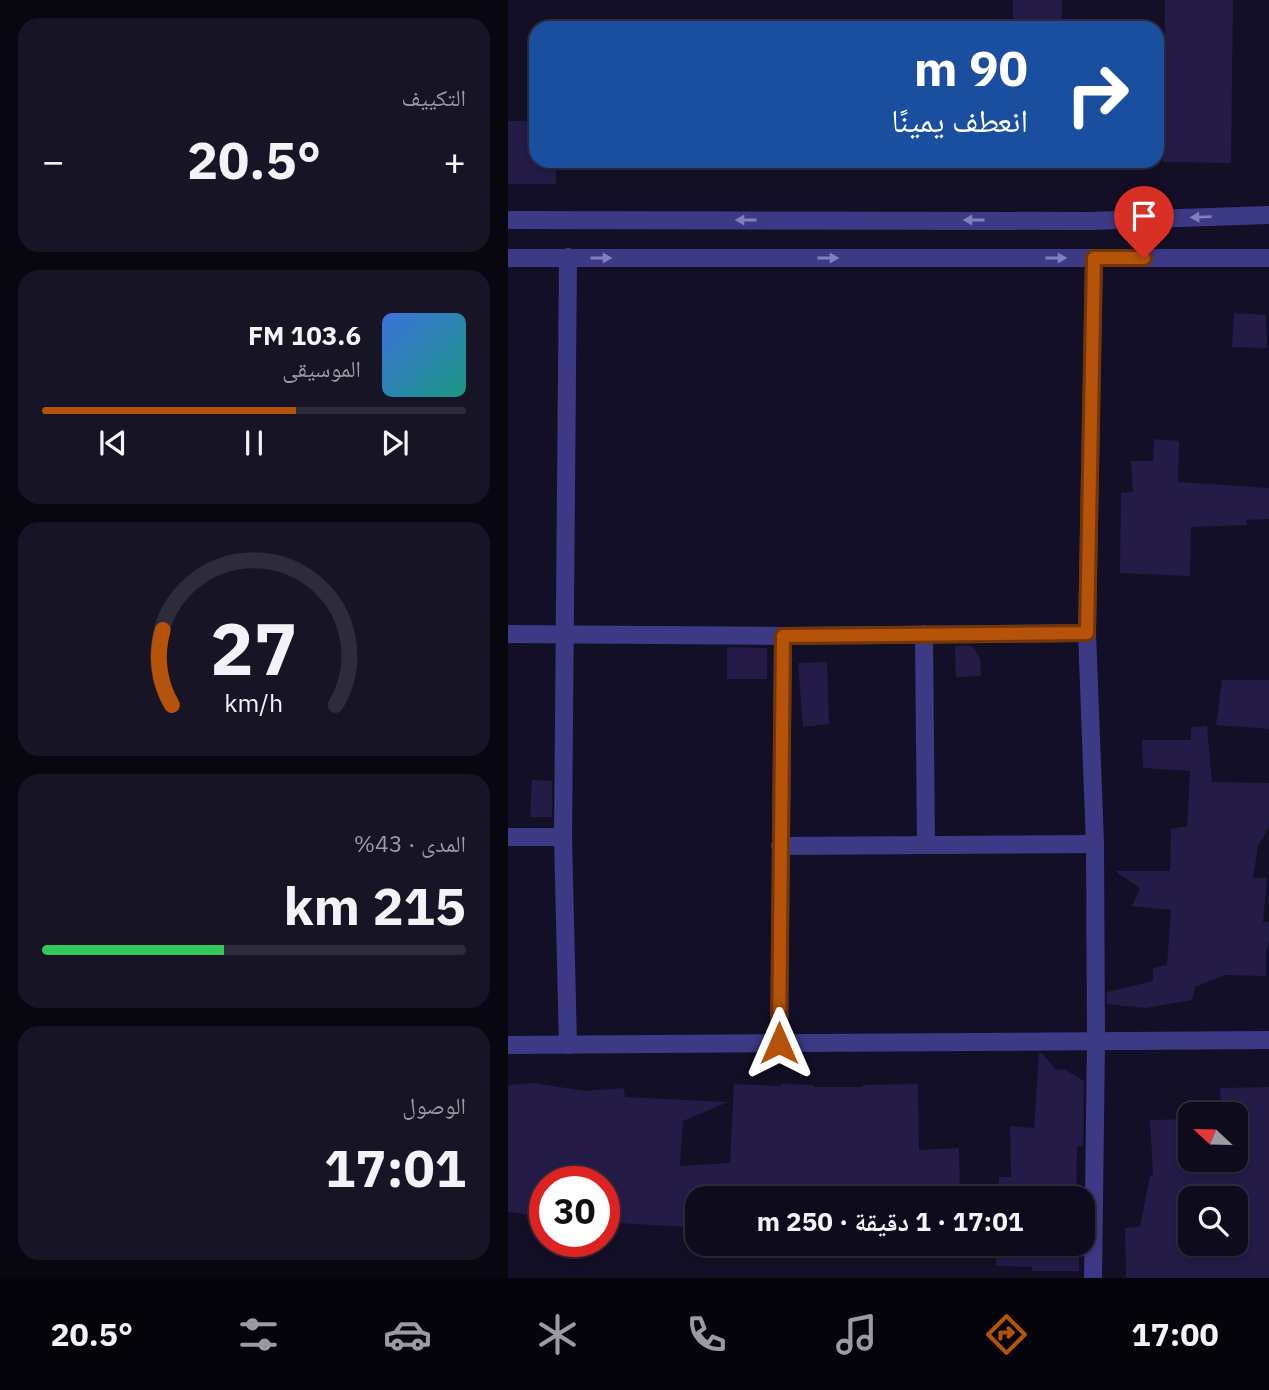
<!DOCTYPE html>
<html lang="ar">
<head>
<meta charset="utf-8">
<style>
  body { margin:0; font-family:"IBM Plex Sans","Noto Naskh Arabic",sans-serif; background:#171425; color:#f1f3f6; direction:rtl; height:100vh; display:flex; flex-direction:column; font-size:26px; white-space:nowrap }
  * { box-sizing:border-box; margin:0 }
  p { font-size:23px; color:#9b9ba3 }
  .icon { flex:none; width:38px; height:38px; fill:none; stroke:currentColor; stroke-width:2; stroke-linecap:round; stroke-linejoin:round }
  .map { position:relative; flex:1; overflow:hidden; direction:ltr }
  .side { display:flex; flex-direction:column; gap:18px; padding:18px; background:#08060f; width:508px }
  .side>* { flex:none }
  .top-card { position:absolute; left:21px; top:21px; width:635px; height:147px; border-radius:21px; box-shadow:0 4px 10px #0003,0 0 0 2px #2e2b3b; direction:rtl; background:#1a4fa0; color:#fff; overflow:hidden }
  .needle { width:46px; rotate:292deg }
  .fabs { position:absolute; left:670px; top:1102px; display:grid; gap:14px }
  .fabs a { display:grid; place-items:center; width:70px; height:70px; border-radius:14px; background:#0e0b1c; box-shadow:0 4px 10px #0003,0 0 0 2px #2e2b3b; font-size:35px }
  .speed { position:absolute; left:21px; top:1166px; display:flex; gap:14px; font-size:35px; font-weight:700; text-align:center }
  .speed>* { display:grid; place-content:center; width:91px; height:91px; border-radius:50%; background:#0e0b1c; box-shadow:0 4px 10px #0003,0 0 0 2px #2e2b3b; line-height:1 }
  .speed .limit { border:10px solid #d22; background:#fff; color:#111 }
  .pin { position:absolute; display:grid; place-items:center; width:60px; height:60px; color:#fff; margin:-72px -30px; border-radius:50% 50% 50% 0; rotate:-45deg; box-shadow:0 0 7px #0007 }
  .pin .icon { rotate:45deg }
  .me { position:absolute; width:77px; margin:-38px; rotate:0deg; stroke-linejoin:round; filter:drop-shadow(0 0 5px #0008) }
  .turn { display:flex; align-items:center; gap:24px; height:147px; padding:0 21px; font-size:32px }
  .turn .icon { width:91px; height:91px; stroke-width:2.5 }
  .turn b { display:block; font-size:49px; line-height:60px }
  .big { font-size:52px; font-weight:700; line-height:1.1 }
  .side .widget { flex:1; display:flex; flex-direction:column; justify-content:center; gap:10px; min-width:0; padding:0 24px; border-radius:21px; background:#171425 }
  .side .dial { align-items:center; gap:0 }
  .dial svg { height:182px; overflow:visible; fill:none; stroke:#2e2b3b; stroke-width:7; stroke-linecap:round; text-anchor:middle }
  .dial text { fill:#f1f3f6; stroke:none }
  .song { display:flex; align-items:center; gap:21px }
  .cover { width:84px; height:84px; border-radius:10px; background:linear-gradient(135deg,hsl(220 70% 55%),hsl(170 70% 35%)) }
  .played { height:7px; border-radius:4px; background:linear-gradient(90deg,#b45309 60%,#2e2b3b 60%) }
  .keys { display:flex; justify-content:space-around; direction:ltr }
  .heat { display:flex; justify-content:space-between; align-items:center; font-size:38px; direction:ltr }
  .charge { height:10px; border-radius:5px; background:linear-gradient(90deg,#34c759 43%,#2e2b3b 0) }
  .trip { position:absolute; left:177px; top:1186px; width:410px; height:70px; border-radius:21px; background:#0e0b1c; box-shadow:0 4px 10px #0003,0 0 0 2px #2e2b3b; font-weight:700; line-height:70px; text-align:center; direction:rtl }
  .menu { display:flex; height:112px; justify-content:space-around; align-items:center; background:#06040b; color:#9b9ba3 }
  .menu .icon { width:49px; height:49px }
  .menu .active { color:#b45309 }
  .menu b { font-size:32px; color:#f1f3f6 }
  main { display:flex; flex:1; min-height:0 }
  .map>svg:first-child { display:block }
  .building { fill:#241b47; fill-rule:evenodd }
  .lines { fill:none; stroke-linecap:round; stroke-linejoin:round }
  .minor { stroke:#3d3a85; stroke-width:18 }
  .oneway { fill:#837fbc }
  .route-casing { stroke:#753606; stroke-width:18 }
  .route { stroke:#b45309; stroke-width:12 }
</style>
</head>
<body>
<main>
<div class="map">
<svg width="762" height="1278" viewBox="0 0 762 1278">
  <rect width="100%" height="100%" fill="#130f26"/>
  <g class="building">
    <rect x="505" y="0" width="49" height="28"/>
    <polygon points="657,0 725,0 723,163 655,162"/>
    <polygon points="0,121 28,121 28,161 48,161 48,184 0,184"/>
    <polygon points="726,313 758,315 759,348 724,347"/>
    <polygon points="646,439 671,441 670,482 761,488 761,519 738,520 739,525 683,527 682,576 612,573 613,493 625,492 623,461 645,461"/>
    <polygon points="447,646 464,646 472,658 473,676 448,677"/>
    <polygon points="219,647 259,648 259,679 219,679"/>
    <polygon points="319,662 321,724 295,727 290,663"/>
    <polygon points="714,680 761,680 761,729 708,725"/>
    <polygon points="699,726 704,782 761,783 761,828 750,846 745,878 759,878 755,922 761,922 761,941 758,952 758,976 717,975 687,987 684,1000 638,1008 599,1004 599,992 645,981 645,968 659,965 663,910 624,906 632,888 607,871 662,871 663,829 679,826 682,771 635,768 634,740 683,740 683,727"/>
    <polygon points="24,780 44,781 44,817 22,817"/>
    <polygon points="531,1053 534,1053 548,1070 556,1069 576,1081 575,1146 569,1146 568,1199 490,1199 491,1177 503,1177 502,1126 526,1128"/>
    <polygon points="25,1083 78,1091 116,1088 117,1097 220,1102 175,1121 172,1166 222,1163 226,1084 273,1086 273,1084 306,1085 306,1087 355,1087 355,1085 410,1084 411,1150 451,1148 452,1199 189,1199 189,1226 180,1227 107,1223 108,1198 96,1198 96,1181 37,1181 37,1217 0,1212 0,1085"/>
    <path d="M 761,1087 L 761,1278 L 618,1278 L 617,1228 L 632,1227 L 642,1176 L 645,1174 L 642,1120 L 682,1119 L 682,1160 L 728,1160 L 728,1115 L 713,1115 L 712,1088 ZM 682,1199 L 728,1199 L 728,1244 L 682,1244 Z"/>
    <polygon points="489,1244 571,1244 571,1271 524,1271 524,1267 488,1266"/>
  </g>
  <g class="lines">
    <g class="minor">
      <polyline points="0,220 582,221 762,215"/>
      <polyline points="0,258 762,258"/>
      <polyline points="0,634 275,636 579,633"/>
      <polyline points="416,634 418,845"/>
      <polyline points="0,837 55,837"/>
      <polyline points="272,846 587,844"/>
      <polyline points="271,1043 275,636"/>
      <polyline points="0,1045 762,1040"/>
      <polyline points="60,1045 55,837 60,257"/>
      <polyline points="585,1278 588,1041 587,844 579,633 586,258"/>
    </g>
  </g>
  <defs><path id="oneway-solid" d="M-6-.8H1V-3.2L6.5 0L1 3.2V.8H-6Z" transform="scale(1.75)"/></defs>
  <g class="oneway">
    <use href="#oneway-solid" transform="translate(693 217) rotate(178)"/>
    <use href="#oneway-solid" transform="translate(238 220) rotate(-180)"/>
    <use href="#oneway-solid" transform="translate(466 220) rotate(-180)"/>
    <use href="#oneway-solid" transform="translate(93 258)"/>
    <use href="#oneway-solid" transform="translate(320 258)"/>
    <use href="#oneway-solid" transform="translate(548 258)"/>
  </g>
  <g class="lines">
    <defs>
      <polyline id="route" points="271,1043 275,636 579,633 586,258 636,258"/>
    </defs>
    <use href="#route" class="route-casing"/>
    <use href="#route" class="route"/>
  </g>
</svg>
<div class="fabs">
<a><svg class="needle" viewBox="-14 -14 28 28"><path d="M0-13l5 13h-10z" fill="#e53935"/><path d="M0 13l5-13h-10z" fill="#9b9ba3"/></svg></a>
<a><svg class="icon" aria-label="search" viewBox="0 0 24 24"><circle cx="10" cy="10" r="6"/><path d="M15 15l6 6"/></svg></a>
</div>
<div class="speed"><div class="limit">30</div></div>
<div class="pin" style="left:636px;top:258px;background:#d93025"><svg class="icon" aria-label="arrive" viewBox="0 0 24 24"><path d="M6 21V4h12l-3 4 3 4H6"/></svg></div>
<svg class="me" style="left:271px;top:1043px" viewBox="-20 -20 40 40"><path d="M0-17L14 15 0 8-14 15z" fill="#b45309" stroke="#fff" stroke-width="4"/></svg>
<div class="trip">17:01 · 1 دقيقة · 250 m</div>
<div class="top-card">
<div class="turn"><svg class="icon" aria-label="right" viewBox="0 0 24 24"><path d="M7 20v-9h11M14 6l5 5-5 5"/></svg><div><b>90 m</b>انعطف يمينًا</div></div>
</div>
</div>
<section class="side">
<div class="widget"><p>التكييف</p>
<div class="heat"><a>−</a><b class="big">20.5°</b><a>+</a></div>
</div>
<div class="widget">
<div class="song"><i class="cover"></i><div><b>103.6 FM</b><p>الموسيقى</p></div></div>
<div class="played"></div>
<div class="keys"><svg class="icon" aria-label="previous" viewBox="0 0 24 24"><path d="M18 5L8 12l10 7zM5 5v14"/></svg><svg class="icon" aria-label="pause" viewBox="0 0 24 24"><path d="M8 5v14M16 5v14"/></svg><svg class="icon" aria-label="next" viewBox="0 0 24 24"><path d="M6 5l10 7-10 7zM19 5v14"/></svg></div>
</div>
<div class="widget dial"><svg viewBox="0 0 100 80">
<path d="M14 69A42 42 0 1 1 86 69"/>
<path d="M14 69A42 42 0 0 1 10 36" stroke="#b45309"/>
<text x="50" y="56" font-size="32" font-weight="700">27</text>
<text x="50" y="72" font-size="11">km/h</text>
</svg></div>
<div class="widget"><p>المدى · 43%</p><b class="big">215 km</b><div class="charge"></div></div>
<div class="widget"><p>الوصول</p><b class="big">17:01</b></div>
</section>
</main>
<nav class="menu">
<b>17:00</b>
<svg class="icon active" aria-label="directions" viewBox="0 0 24 24"><path d="M12 3l9 9-9 9-9-9zM9 14v-3h6M13 9l2 2-2 2"/></svg>
<svg class="icon" aria-label="music" viewBox="0 0 24 24"><path d="M9 18V5l10-2v13"/><circle cx="6" cy="18" r="3"/><circle cx="16" cy="16" r="3"/></svg>
<svg class="icon" aria-label="phone" viewBox="0 0 24 24"><path d="M5 4h4l2 5-3 2q2 4 5 5l2-3 5 2v4C11 20 4 13 5 4z"/></svg>
<svg class="icon" aria-label="climate" viewBox="0 0 24 24"><path d="M12 3v18M4 7l16 10M4 17L20 7"/></svg>
<svg class="icon" aria-label="car" viewBox="0 0 24 24"><path d="M5 17H2v-5l4-1 3-4h7l3 4 3 1v5h-3M9 17h6M6 11h13"/><circle cx="7" cy="17" r="2"/><circle cx="17" cy="17" r="2"/></svg>
<svg class="icon" aria-label="filters" viewBox="0 0 24 24"><path d="M4 7h16M4 17h16"/><circle cx="9" cy="7" r="2"/><circle cx="15" cy="17" r="2"/></svg>
<b>20.5°</b>
</nav>
</body>
</html>
